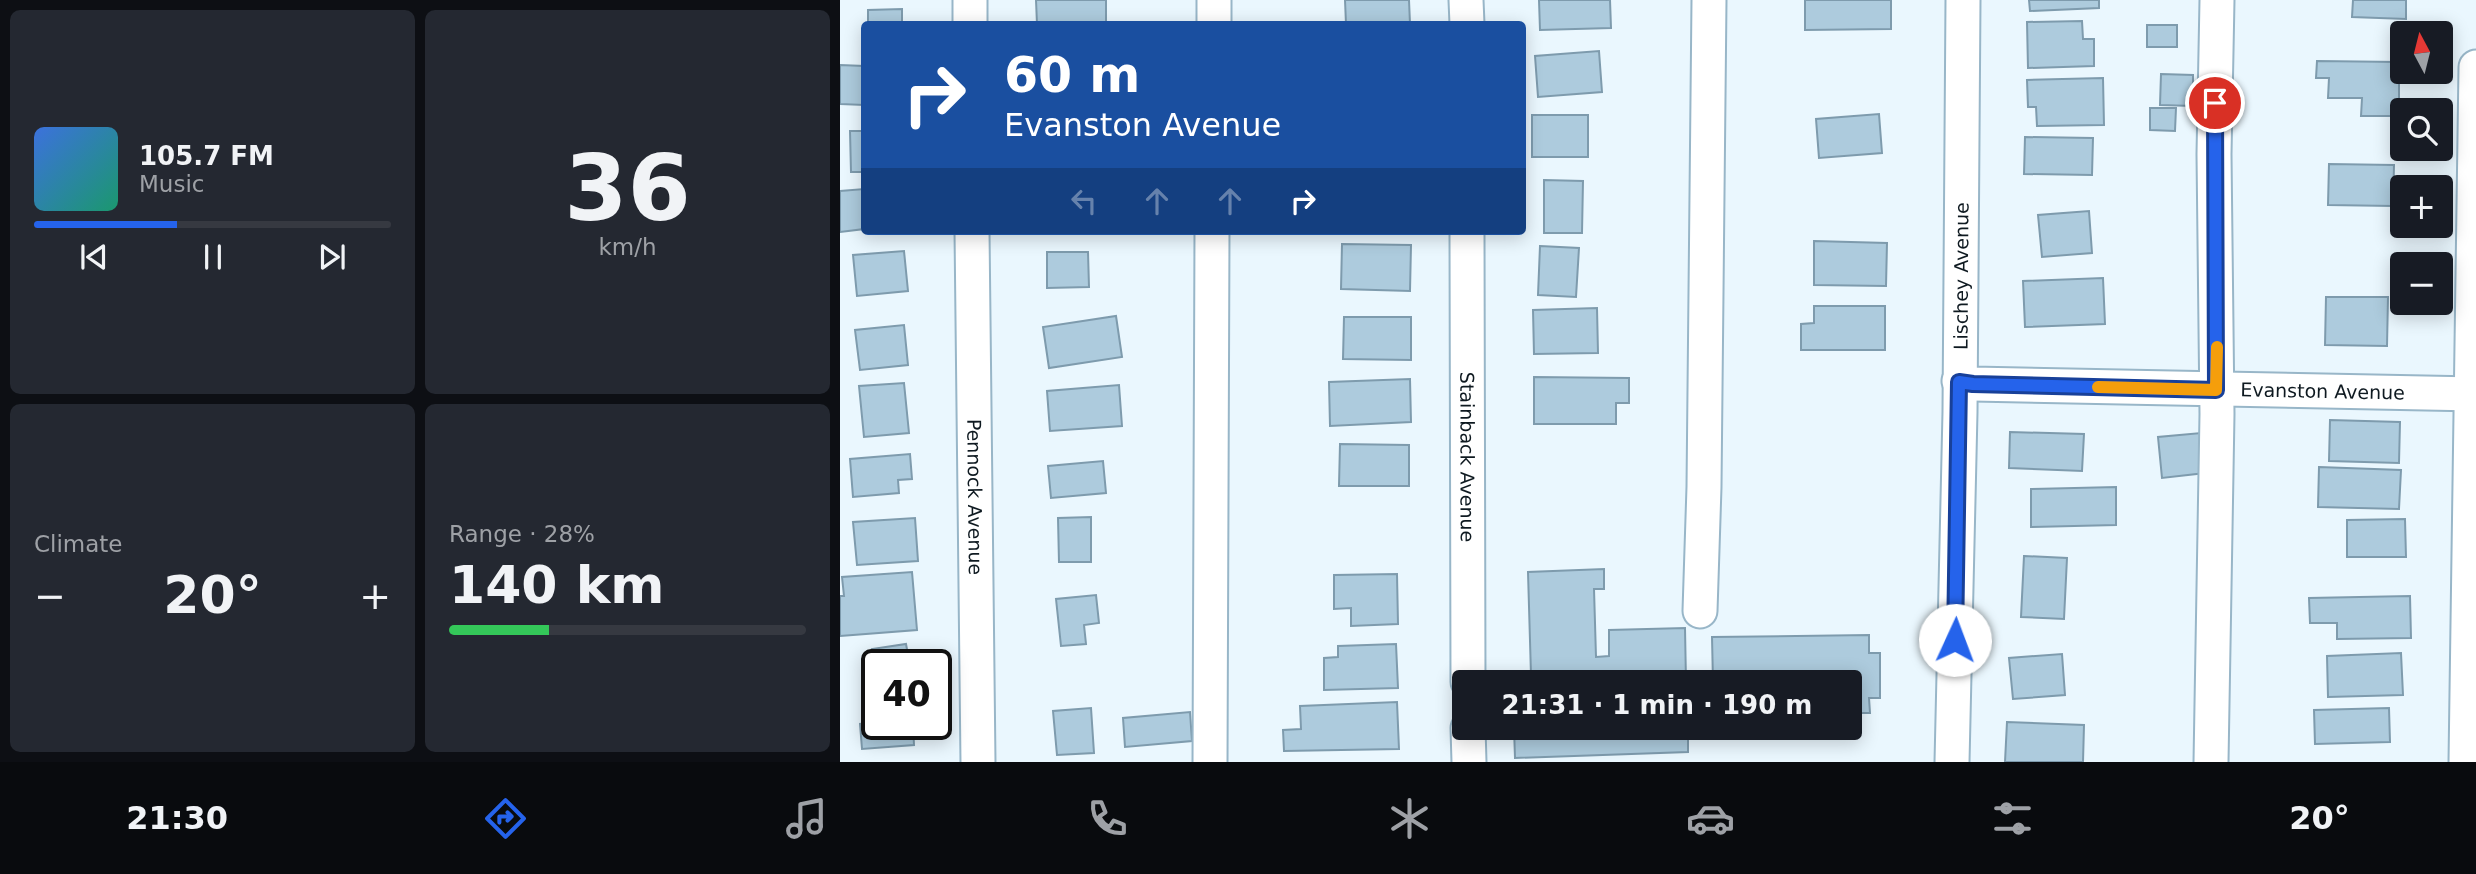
<!DOCTYPE html>
<html lang="en">
<head>
<meta charset="utf-8">
<style>
  body { margin:0; font-family:"DejaVu Sans",sans-serif; background:#242831; color:#f1f3f6; height:100vh; display:flex; flex-direction:column; font-size:26px; white-space:nowrap }
  * { box-sizing:border-box; margin:0 }
  p { font-size:23px; color:#9ea1a6 }
  .icon { flex:none; width:38px; height:38px; fill:none; stroke:currentColor; stroke-width:2; stroke-linecap:round; stroke-linejoin:round }
  .map { position:relative; flex:1; overflow:hidden }
  .side { display:flex; flex-direction:column; gap:10px; padding:10px; background:#0d0f14; width:840px }
  .side>* { flex:none }
  .top-card { position:absolute; left:21px; top:21px; width:665px; height:214px; border-radius:7px; box-shadow:0 4px 18px #0003; background:#1a4fa0; color:#fff; overflow:hidden }
  .needle { width:46px; rotate:353deg }
  .controls { position:absolute; left:1550px; top:21px; display:grid; gap:14px }
  .controls a { display:grid; place-items:center; width:63px; height:63px; border-radius:7px; background:#171b24; box-shadow:0 4px 18px #0003; font-size:35px }
  .speed { position:absolute; left:21px; top:649px; display:flex; gap:14px; font-size:35px; font-weight:700; text-align:center }
  .speed>* { display:grid; place-content:center; width:91px; height:91px; border-radius:50%; background:#171b24; box-shadow:0 4px 18px #0003; line-height:1 }
  .speed .limit { border:4px solid #111; border-radius:10px; background:#fff; color:#111 }
  .pin { position:absolute; display:grid; place-items:center; width:60px; height:60px; color:#fff; margin:-30px; border:4px solid #fff; border-radius:50%; box-shadow:0 2px 7px #0007 }
  .me { position:absolute; width:77px; margin:-38px; rotate:2deg; stroke-linejoin:round; filter:drop-shadow(0 0 5px #0008) }
  .turn { display:flex; align-items:center; gap:24px; height:147px; padding:0 28px; font-size:32px }
  .turn .icon { width:91px; height:91px; stroke-width:2.5 }
  .turn b { display:block; font-size:49px; line-height:60px }
  .lanes { display:flex; align-items:center; height:66px; padding:0 28px; background:#0003; justify-content:center; gap:35px; direction:ltr }
  .lanes .off { opacity:.35 }
  .big { font-size:52px; font-weight:800; line-height:1.1 }
  .side .tile { flex:1; display:flex; flex-direction:column; justify-content:center; gap:10px; min-width:0; padding:0 24px; border-radius:10px; background:#242831 }
  .side .dial { align-items:center; gap:0 }
  .dial b { font-size:91px; line-height:1 }
  .song { display:flex; align-items:center; gap:21px }
  .cover { width:84px; height:84px; border-radius:10px; background:linear-gradient(135deg,hsl(220 70% 55%),hsl(160 70% 35%)) }
  .played { height:7px; border-radius:4px; background:linear-gradient(90deg,#2563eb 40%,#363941 40%) }
  .keys { display:flex; justify-content:space-around; direction:ltr }
  .heat { display:flex; justify-content:space-between; align-items:center; font-size:38px; direction:ltr }
  .charge { height:10px; border-radius:5px; background:linear-gradient(90deg,#34c759 28%,#363941 0) }
  .side .tiles { flex:1; display:grid; gap:10px; grid-template-columns:repeat(2,1fr) }
  .trip { position:absolute; left:612px; top:670px; width:410px; height:70px; border-radius:7px; background:#171b24; box-shadow:0 4px 18px #0003; font-weight:800; line-height:70px; text-align:center }
  .tab-bar { display:flex; height:112px; justify-content:space-around; align-items:center; background:#090b0e; color:#9ea1a6 }
  .tab-bar .icon { width:49px; height:49px }
  .tab-bar .on { color:#2563eb }
  .tab-bar b { font-size:32px; color:#f1f3f6 }
  main { display:flex; flex:1; min-height:0 }
  .map>svg:first-child { display:block }
  .building { fill:#adcbdd; stroke:#7e9bad; stroke-width:2 }
  .lines { fill:none; stroke-linecap:round; stroke-linejoin:round }
  .minor-casing { stroke:#98b6c8; stroke-width:37 }
  .minor { stroke:#fff; stroke-width:33 }
  .route-casing { stroke:#184099; stroke-width:18 }
  .route { stroke:#2563eb; stroke-width:12 }
  .slow { stroke:#f59e0b; stroke-width:12 }
  .labels { text-anchor:middle; dominant-baseline:central; stroke-width:5; stroke-linejoin:round; paint-order:stroke }
  .street-label { font-size:19px; fill:#0e1920; stroke:#fff }
</style>
</head>
<body>
<main>
<section class="side">
<div class="tiles">
<div class="tile">
<div class="song"><i class="cover"></i><div><b>105.7 FM</b><p>Music</p></div></div>
<div class="played"></div>
<div class="keys"><svg class="icon" aria-label="previous" viewBox="0 0 24 24"><path d="M18 5L8 12l10 7zM5 5v14"/></svg><svg class="icon" aria-label="pause" viewBox="0 0 24 24"><path d="M8 5v14M16 5v14"/></svg><svg class="icon" aria-label="next" viewBox="0 0 24 24"><path d="M6 5l10 7-10 7zM19 5v14"/></svg></div>
</div>
<div class="tile dial"><b>36</b><p>km/h</p></div>
<div class="tile"><p>Climate</p>
<div class="heat"><a>−</a><b class="big">20°</b><a>+</a></div>
</div>
<div class="tile"><p>Range · 28%</p><b class="big">140 km</b><div class="charge"></div></div>
</div>
</section>
<div class="map">
<svg width="1636" height="762" viewBox="0 0 1636 762">
  <rect width="100%" height="100%" fill="#eaf7fe"/>
  <g class="building">
    <polygon points="196,0 266,0 266,24 197,24"/>
    <polygon points="505,0 569,0 570,24 506,24"/>
    <polygon points="699,0 770,0 771,28 700,30"/>
    <polygon points="965,0 1051,0 1051,29 965,30"/>
    <polygon points="1189,0 1259,0 1259,8 1190,11"/>
    <polygon points="1513,0 1566,0 1566,19 1512,17"/>
    <polygon points="62,9 62,24 28,24 28,10"/>
    <polygon points="1242,21 1243,39 1254,39 1254,66 1188,68 1187,22"/>
    <rect x="1307" y="25" width="30" height="22"/>
    <polygon points="759,51 762,92 698,97 695,56"/>
    <polygon points="1477,61 1559,62 1559,116 1521,116 1522,98 1488,98 1489,78 1476,78"/>
    <polygon points="0,65 24,66 24,105 0,104"/>
    <polygon points="1321,74 1353,75 1353,106 1320,105"/>
    <polygon points="1263,78 1264,125 1197,126 1196,107 1188,107 1187,80"/>
    <polygon points="1310,108 1336,108 1335,131 1310,130"/>
    <polygon points="1039,114 1042,153 979,158 976,119"/>
    <rect x="692" y="115" width="56" height="42"/>
    <polygon points="10,131 24,131 24,172 11,172"/>
    <polygon points="1185,137 1253,138 1252,175 1184,174"/>
    <polygon points="1489,164 1554,165 1553,206 1488,205"/>
    <polygon points="704,180 743,181 742,233 704,233"/>
    <polygon points="24,189 24,229 0,232 0,191"/>
    <polygon points="1249,211 1252,253 1202,257 1198,215"/>
    <polygon points="491,231 572,231 572,233 491,234"/>
    <polygon points="974,241 1047,243 1046,286 974,285"/>
    <polygon points="502,244 571,245 570,291 501,289"/>
    <polygon points="700,246 739,248 736,297 698,295"/>
    <polygon points="64,251 68,291 17,296 13,255"/>
    <polygon points="207,252 248,252 249,287 207,288"/>
    <polygon points="1263,278 1265,324 1185,327 1183,281"/>
    <polygon points="1486,297 1548,297 1547,346 1485,345"/>
    <polygon points="974,306 1045,306 1045,350 961,350 961,324 974,323"/>
    <polygon points="757,308 758,353 694,354 693,310"/>
    <polygon points="276,316 282,357 209,368 203,327"/>
    <polygon points="504,317 571,317 571,360 503,359"/>
    <polygon points="64,325 68,365 20,370 15,330"/>
    <polygon points="694,377 789,378 789,403 776,403 776,424 694,424"/>
    <polygon points="570,379 571,422 490,426 489,382"/>
    <polygon points="64,383 69,433 24,437 19,386"/>
    <polygon points="279,385 282,426 210,431 207,391"/>
    <polygon points="1490,420 1560,422 1559,463 1489,461"/>
    <polygon points="1170,432 1244,434 1242,471 1169,468"/>
    <polygon points="1361,433 1365,473 1322,478 1318,437"/>
    <polygon points="500,444 569,445 569,486 499,486"/>
    <polygon points="70,454 72,479 58,480 59,493 13,497 10,459"/>
    <polygon points="263,461 266,493 211,498 208,466"/>
    <polygon points="1479,467 1561,470 1559,509 1478,507"/>
    <polygon points="1276,487 1276,525 1191,527 1191,489"/>
    <polygon points="251,517 251,562 219,562 218,518"/>
    <polygon points="75,518 78,561 17,565 13,522"/>
    <polygon points="1565,519 1566,557 1507,557 1507,520"/>
    <polygon points="1184,556 1227,558 1224,619 1181,617"/>
    <polygon points="764,569 764,589 754,589 756,657 769,656 769,630 845,628 846,682 718,682 744,682 744,673 691,675 688,572"/>
    <polygon points="72,572 77,630 0,636 0,596 4,596 2,577"/>
    <polygon points="557,574 558,624 511,626 511,608 494,609 494,575"/>
    <polygon points="256,595 259,623 244,625 246,644 221,646 216,599"/>
    <polygon points="1570,596 1571,638 1497,639 1497,623 1470,623 1469,598"/>
    <polygon points="1029,635 1029,653 1040,653 1040,698 1029,698 1030,713 1010,713 1010,682 873,682 872,637"/>
    <polygon points="66,644 70,665 37,665 37,679 32,649"/>
    <polygon points="556,644 558,688 484,690 484,658 498,657 498,646"/>
    <polygon points="1561,653 1563,695 1488,697 1487,656"/>
    <polygon points="1222,654 1225,695 1173,699 1169,658"/>
    <polygon points="557,702 559,749 444,751 443,730 461,729 460,706"/>
    <polygon points="251,708 254,753 217,755 213,711"/>
    <polygon points="1549,708 1550,742 1475,744 1474,710"/>
    <polygon points="350,712 352,741 285,747 283,718"/>
    <polygon points="37,722 37,724 73,724 74,745 22,749 20,724"/>
    <polygon points="1167,722 1244,725 1243,762 1165,762"/>
    <polygon points="674,728 848,728 848,752 675,758"/>
    <rect x="873" y="728" width="38" height="11"/>
  </g>
  <g class="lines">
    <defs>
      <g id="minor">
        <polyline points="130,0 130,24"/>
        <polyline points="626,0 627,24"/>
        <polyline points="374,24 374,0"/>
        <path id="s1" d="M 132,231 L 138,762"/>
        <path id="s2" d="M 627,231 L 628,682"/>
        <path id="s3" d="M 1119,381 L 1133,384 L 1636,394"/>
        <polyline points="860,611 864,487 869,0"/>
        <polyline points="628,728 629,762"/>
        <polyline points="370,762 372,231"/>
        <path id="s4" d="M 1112,762 L 1120,412 L 1123,0"/>
        <polyline points="1371,762 1377,414 1374,154 1377,0"/>
        <polyline points="1626,762 1636,67"/>
      </g>
    </defs>
    <use href="#minor" class="minor-casing"/>
    <use href="#minor" class="minor"/>
  </g>
  <g class="lines">
    <defs>
      <polyline id="route" points="1115,640 1119,382 1133,384 1376,390 1375,103"/>
    </defs>
    <use href="#route" class="route-casing"/>
    <use href="#route" class="route"/>
    <polyline class="slow" points="1258,387 1376,390 1377,347"/>
  </g>
  <g class="labels">
    <g class="street-label">
      <text stroke="none"><textPath href="#s4" startOffset="486">Lischey Avenue</textPath></text>
      <text stroke="none"><textPath href="#s3" startOffset="364">Evanston Avenue</textPath></text>
      <text stroke="none"><textPath href="#s2" startOffset="226">Stainback Avenue</textPath></text>
      <text stroke="none"><textPath href="#s1" startOffset="266">Pennock Avenue</textPath></text>
    </g>
  </g>
</svg>
<div class="controls">
<a><svg class="needle" viewBox="-14 -14 28 28"><path d="M0-13l5 13h-10z" fill="#e53935"/><path d="M0 13l5-13h-10z" fill="#9ea1a6"/></svg></a>
<a><svg class="icon" aria-label="search" viewBox="0 0 24 24"><circle cx="10" cy="10" r="6"/><path d="M15 15l6 6"/></svg></a>
<a>+</a>
<a>−</a>
</div>
<div class="speed"><div class="limit">40</div></div>
<div class="pin" style="left:1375px;top:103px;background:#d93025"><svg class="icon" aria-label="arrive" viewBox="0 0 24 24"><path d="M6 21V4h12l-3 4 3 4H6"/></svg></div>
<svg class="me" style="left:1115px;top:640px" viewBox="-20 -20 40 40"><circle r="19" fill="#fff"/><path d="M0-13L10 11 0 6-10 11z" fill="#2563eb"/></svg>
<div class="trip">21:31 · 1 min · 190 m</div>
<div class="top-card">
<div class="turn"><svg class="icon" aria-label="right" viewBox="0 0 24 24"><path d="M7 20v-9h11M14 6l5 5-5 5"/></svg><div><b>60 m</b>Evanston Avenue</div></div>
<div class="lanes"><svg class="icon off" aria-label="left" viewBox="0 0 24 24"><path d="M17 20v-9H6M10 6l-5 5 5 5"/></svg><svg class="icon off" aria-label="ahead" viewBox="0 0 24 24"><path d="M12 20V5M6 11l6-6 6 6"/></svg><svg class="icon off" aria-label="ahead" viewBox="0 0 24 24"><path d="M12 20V5M6 11l6-6 6 6"/></svg><svg class="icon" aria-label="right" viewBox="0 0 24 24"><path d="M7 20v-9h11M14 6l5 5-5 5"/></svg></div>
</div>
</div>
</main>
<nav class="tab-bar">
<b>21:30</b>
<svg class="icon on" aria-label="directions" viewBox="0 0 24 24"><path d="M12 3l9 9-9 9-9-9zM9 14v-3h6M13 9l2 2-2 2"/></svg>
<svg class="icon" aria-label="music" viewBox="0 0 24 24"><path d="M9 18V5l10-2v13"/><circle cx="6" cy="18" r="3"/><circle cx="16" cy="16" r="3"/></svg>
<svg class="icon" aria-label="phone" viewBox="0 0 24 24"><path d="M5 4h4l2 5-3 2q2 4 5 5l2-3 5 2v4C11 20 4 13 5 4z"/></svg>
<svg class="icon" aria-label="climate" viewBox="0 0 24 24"><path d="M12 3v18M4 7l16 10M4 17L20 7"/></svg>
<svg class="icon" aria-label="car" viewBox="0 0 24 24"><path d="M5 17H2v-5l4-1 3-4h7l3 4 3 1v5h-3M9 17h6M6 11h13"/><circle cx="7" cy="17" r="2"/><circle cx="17" cy="17" r="2"/></svg>
<svg class="icon" aria-label="filters" viewBox="0 0 24 24"><path d="M4 7h16M4 17h16"/><circle cx="9" cy="7" r="2"/><circle cx="15" cy="17" r="2"/></svg>
<b>20°</b>
</nav>
</body>
</html>
